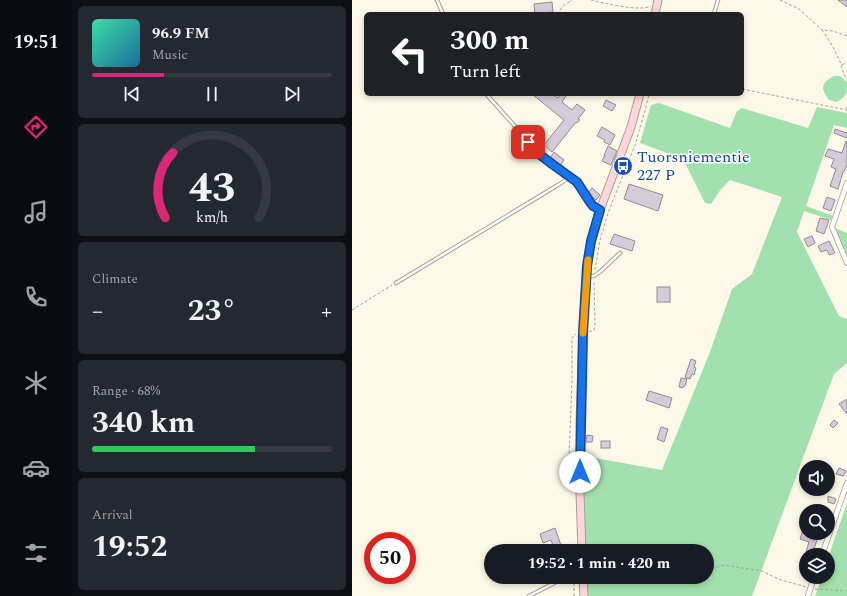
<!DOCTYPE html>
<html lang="en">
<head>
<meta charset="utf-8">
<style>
  body { margin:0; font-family:Spectral,serif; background:#242831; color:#f1f3f6; height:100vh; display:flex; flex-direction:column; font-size:15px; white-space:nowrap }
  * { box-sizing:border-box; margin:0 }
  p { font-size:13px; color:#9ea1a6 }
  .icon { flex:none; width:22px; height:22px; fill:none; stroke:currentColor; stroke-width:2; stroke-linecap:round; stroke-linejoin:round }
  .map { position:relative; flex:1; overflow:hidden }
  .drawer { display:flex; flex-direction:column; gap:6px; padding:6px; background:#0d0f14; width:280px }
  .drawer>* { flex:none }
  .guide { position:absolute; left:12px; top:12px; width:380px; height:84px; border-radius:6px; box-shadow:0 2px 6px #0003; background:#202124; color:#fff; overflow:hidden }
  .fabs { position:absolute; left:447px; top:460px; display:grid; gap:8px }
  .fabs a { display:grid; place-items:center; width:36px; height:36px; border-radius:50%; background:#171b24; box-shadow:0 2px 6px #0003; font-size:20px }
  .speed { position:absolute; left:12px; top:532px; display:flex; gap:8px; font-size:20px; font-weight:700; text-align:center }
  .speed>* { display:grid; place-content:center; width:52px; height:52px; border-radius:50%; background:#171b24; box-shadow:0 2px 6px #0003; line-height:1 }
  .speed .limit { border:6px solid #d22; background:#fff; color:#111 }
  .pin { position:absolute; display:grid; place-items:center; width:34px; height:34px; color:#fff; margin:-17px; border-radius:8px; box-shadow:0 2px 6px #0006 }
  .me { position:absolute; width:44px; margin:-22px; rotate:0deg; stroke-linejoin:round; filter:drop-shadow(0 0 3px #0008) }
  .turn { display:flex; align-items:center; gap:14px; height:84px; padding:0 20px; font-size:18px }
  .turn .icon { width:52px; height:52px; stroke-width:2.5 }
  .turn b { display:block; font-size:28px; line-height:34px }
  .big { font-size:30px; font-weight:700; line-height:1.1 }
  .drawer .widget { flex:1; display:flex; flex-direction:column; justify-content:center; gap:6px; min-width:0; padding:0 14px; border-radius:6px; background:#242831 }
  .drawer .dial { align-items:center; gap:0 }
  .dial svg { height:104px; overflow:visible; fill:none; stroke:#363941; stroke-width:7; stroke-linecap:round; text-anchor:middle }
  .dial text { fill:#f1f3f6; stroke:none }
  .song { display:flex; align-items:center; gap:12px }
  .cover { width:48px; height:48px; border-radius:6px; background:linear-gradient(135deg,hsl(160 70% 55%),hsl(200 70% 35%)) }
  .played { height:4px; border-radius:2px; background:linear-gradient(90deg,#db2777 30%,#363941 30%) }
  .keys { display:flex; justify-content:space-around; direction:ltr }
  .heat { display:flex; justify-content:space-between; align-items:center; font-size:22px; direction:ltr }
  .charge { height:6px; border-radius:3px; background:linear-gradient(90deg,#34c759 68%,#363941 0) }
  .trip { position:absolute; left:132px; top:544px; width:230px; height:40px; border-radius:20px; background:#171b24; box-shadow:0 2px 6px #0003; font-weight:700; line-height:40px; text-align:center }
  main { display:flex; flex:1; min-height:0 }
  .menu { display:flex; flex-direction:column; width:72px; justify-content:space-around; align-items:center; background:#090b0e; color:#9ea1a6 }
  .menu .icon { width:28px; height:28px }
  .menu .current { color:#db2777 }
  .menu b { font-size:18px; color:#f1f3f6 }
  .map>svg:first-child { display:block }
  .green { fill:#a3e0af }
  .building { fill:#d6cbd9; stroke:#938996 }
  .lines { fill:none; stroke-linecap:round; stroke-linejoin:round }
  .service-casing { stroke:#a6a191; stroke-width:4.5 }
  .minor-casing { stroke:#a6a191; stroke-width:6 }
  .secondary-casing { stroke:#a6a191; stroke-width:9 }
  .path { stroke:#a8a498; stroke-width:1; stroke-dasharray:3 2; stroke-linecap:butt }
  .service { stroke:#fff; stroke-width:2.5 }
  .minor { stroke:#fff; stroke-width:4.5 }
  .secondary { stroke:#fed5da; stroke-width:7 }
  .route-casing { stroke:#114b97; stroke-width:10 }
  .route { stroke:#1a73e8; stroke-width:7 }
  .slow { stroke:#f59e0b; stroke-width:7 }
  .labels { text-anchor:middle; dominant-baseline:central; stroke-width:3; stroke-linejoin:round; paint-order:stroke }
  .transit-label { font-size:16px; fill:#164399; stroke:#fff; text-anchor:start }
</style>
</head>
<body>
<main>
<nav class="menu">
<b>19:51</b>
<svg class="icon current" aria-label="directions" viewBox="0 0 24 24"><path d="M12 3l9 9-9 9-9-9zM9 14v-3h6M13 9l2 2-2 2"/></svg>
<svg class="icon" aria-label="music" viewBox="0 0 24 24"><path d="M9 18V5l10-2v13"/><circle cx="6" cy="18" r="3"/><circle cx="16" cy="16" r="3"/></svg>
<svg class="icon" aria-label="phone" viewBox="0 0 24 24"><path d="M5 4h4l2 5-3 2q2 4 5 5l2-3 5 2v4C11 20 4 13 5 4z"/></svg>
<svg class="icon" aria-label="climate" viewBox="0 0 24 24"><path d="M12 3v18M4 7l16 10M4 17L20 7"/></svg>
<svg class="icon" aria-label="car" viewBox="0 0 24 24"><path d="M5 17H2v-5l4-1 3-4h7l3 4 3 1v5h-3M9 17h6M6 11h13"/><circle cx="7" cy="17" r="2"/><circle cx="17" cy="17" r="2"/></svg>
<svg class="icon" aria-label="filters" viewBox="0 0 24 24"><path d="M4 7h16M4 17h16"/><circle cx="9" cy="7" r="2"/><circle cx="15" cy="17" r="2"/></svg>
</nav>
<section class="drawer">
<div class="widget">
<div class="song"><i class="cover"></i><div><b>96.9 FM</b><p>Music</p></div></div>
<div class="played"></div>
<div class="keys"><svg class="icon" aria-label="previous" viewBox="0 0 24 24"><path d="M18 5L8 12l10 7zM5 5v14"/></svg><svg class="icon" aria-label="pause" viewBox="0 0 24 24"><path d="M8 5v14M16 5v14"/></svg><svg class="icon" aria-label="next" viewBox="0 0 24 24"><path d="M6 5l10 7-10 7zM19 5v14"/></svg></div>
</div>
<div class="widget dial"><svg viewBox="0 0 100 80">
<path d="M14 69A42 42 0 1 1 86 69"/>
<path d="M14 69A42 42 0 0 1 20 19" stroke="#db2777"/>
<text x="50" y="56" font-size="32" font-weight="700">43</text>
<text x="50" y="72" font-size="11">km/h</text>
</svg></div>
<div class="widget"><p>Climate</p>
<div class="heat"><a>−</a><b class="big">23°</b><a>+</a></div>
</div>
<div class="widget"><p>Range · 68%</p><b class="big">340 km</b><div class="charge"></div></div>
<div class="widget"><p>Arrival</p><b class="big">19:52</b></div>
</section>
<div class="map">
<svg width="495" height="596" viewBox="0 0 495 596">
  <rect width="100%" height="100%" fill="#fdf8e7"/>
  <g class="green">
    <path d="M 482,76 L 488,76 L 495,82 C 495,95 495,95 485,102 L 477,100 C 468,88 469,83 482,76 Z"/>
    <polygon points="307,103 378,128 385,111 390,108 456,128 465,107 495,113 495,128 482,125 454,206 481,216 479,220 452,211 445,232 487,316 495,319 495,363 482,374 400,596 236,596 235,577 355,577 355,551 234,551 231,497 232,456 310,470 358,352 380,289 400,274 430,197 378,180 369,189 359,204 353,203 331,159 288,143 299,105"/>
    <polygon points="480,227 495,233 495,263"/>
    <polygon points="495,503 495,596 463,596 470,577 476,577 476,558"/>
  </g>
  <g class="building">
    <polygon points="486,0 495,0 495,7"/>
    <polygon points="200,2 201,12 183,14 182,4"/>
    <polygon points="180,94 200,94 206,98 209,94 212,94 214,96 210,102 220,110 225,104 233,110 226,119 228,120 225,123 224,122 200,152 192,145 212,120"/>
    <polygon points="254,100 264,105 260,111 251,106"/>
    <polygon points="250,127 263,135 258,145 252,142 253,140 245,136"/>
    <polygon points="483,129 495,133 495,138 482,133"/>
    <polygon points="494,141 495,141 495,164 492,172 491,172 486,189 478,186 484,169 479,167 482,159 473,156 476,149 490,153"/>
    <polygon points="256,146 265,151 259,165 250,161 253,155 252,155"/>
    <polygon points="202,152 212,160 208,166 198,158"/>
    <polygon points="277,184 311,195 306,211 272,199"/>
    <polygon points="240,188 248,195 244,200 236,193"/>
    <polygon points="475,197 483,200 479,211 471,208"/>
    <polygon points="468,218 477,220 472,234 464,231"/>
    <polygon points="262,234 283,241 280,251 258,244"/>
    <polygon points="460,236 463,243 456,247 452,239"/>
    <polygon points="477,241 483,253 477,255 475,250 469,252 466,246"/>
    <rect x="305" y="287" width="13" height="15"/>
    <polygon points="339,359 344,361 342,367 344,368 342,375 340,374 338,379 333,377"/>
    <polygon points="329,378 335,379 333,386 332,386 331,388 327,387"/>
    <polygon points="297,391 320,398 317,408 294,400"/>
    <polygon points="495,399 495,414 487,404"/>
    <polygon points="482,420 486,423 481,428 478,425"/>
    <polygon points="309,427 316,429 312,442 305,439"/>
    <polygon points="235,435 241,436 240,442 234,442"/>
    <rect x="249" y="441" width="9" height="7"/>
    <polygon points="487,468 494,471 491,476 484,474"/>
    <polygon points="458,489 475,489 472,495"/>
    <polygon points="476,496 484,499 482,504 476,502"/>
    <polygon points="453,524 454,533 460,533 460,535 466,537 462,549 467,550 466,555 454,552 457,542 448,539"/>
    <polygon points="203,528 211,551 203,551 199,540 191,543 188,534"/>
  </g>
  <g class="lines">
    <defs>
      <g id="service">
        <polyline points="85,0 91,14"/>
        <polyline points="362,14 366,0"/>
        <polyline points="235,276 242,276 249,271 268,253"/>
        <polyline points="44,283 206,185 218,177 200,165 187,153 134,94"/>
        <polyline points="177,596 214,577"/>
      </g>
      <g id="minor">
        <path d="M 218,177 C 228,182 231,194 238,202 C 241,206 245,208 248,210"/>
        <polyline points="495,183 480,227 495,263"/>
        <polyline points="470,555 495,483"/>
        <polyline points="456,596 462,577"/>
      </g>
      <g id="secondary">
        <polyline points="303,14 306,0"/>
        <polyline points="230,551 228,493 228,423 231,333 236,257 242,231 248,210 279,127 288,94"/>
        <polyline points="231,577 232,596"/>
      </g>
    </defs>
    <use href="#service" class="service-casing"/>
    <use href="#minor" class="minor-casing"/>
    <use href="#secondary" class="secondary-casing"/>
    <g class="path">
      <path d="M 239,0 C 252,3 287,12 299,6"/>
      <polyline points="428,0 447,9 470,30 481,31 495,36"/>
      <polyline points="205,14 211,6 220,0"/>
      <path d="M 470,30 C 477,39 485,54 489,64 C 491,70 491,75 495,79"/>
      <polyline points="490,65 495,62"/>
      <polyline points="390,89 495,110"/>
      <polyline points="494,109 495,106"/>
      <polyline points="243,270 248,240 256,213 283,145 293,111 297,94"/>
      <polyline points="0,310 40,285"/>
      <polyline points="237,332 242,330 243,325 242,281"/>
      <polyline points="221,478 217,458 220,380 220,338 222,335 224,334"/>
      <polyline points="355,570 372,565 410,571 426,579 454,587"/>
      <polyline points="463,589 495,591"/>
      <polyline points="222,596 222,581 223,577"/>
    </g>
    <use href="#service" class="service"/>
    <use href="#minor" class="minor"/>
    <use href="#secondary" class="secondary"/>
  </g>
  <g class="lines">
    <defs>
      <polyline id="route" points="176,142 187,154 200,164 225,182 238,202 241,206 248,210 239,241 235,266 231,333 228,472"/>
    </defs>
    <use href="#route" class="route-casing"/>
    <use href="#route" class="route"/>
    <polyline class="slow" points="231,333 236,260"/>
  </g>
  <defs>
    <symbol id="bus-disc" viewBox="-11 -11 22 22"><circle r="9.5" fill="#1a4fb4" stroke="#fff"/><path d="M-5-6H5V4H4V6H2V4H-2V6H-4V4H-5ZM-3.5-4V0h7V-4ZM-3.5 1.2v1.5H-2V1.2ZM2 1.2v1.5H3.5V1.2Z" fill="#fff"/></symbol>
  </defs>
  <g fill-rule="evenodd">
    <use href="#bus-disc" x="260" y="155" width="22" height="22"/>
  </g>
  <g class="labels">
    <g class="transit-label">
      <text x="285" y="157">Tuorsniementie<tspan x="285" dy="18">227 P</tspan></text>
    </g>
  </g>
</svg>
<div class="fabs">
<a><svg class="icon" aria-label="sound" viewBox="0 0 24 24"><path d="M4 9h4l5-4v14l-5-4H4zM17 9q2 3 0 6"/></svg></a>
<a><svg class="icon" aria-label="search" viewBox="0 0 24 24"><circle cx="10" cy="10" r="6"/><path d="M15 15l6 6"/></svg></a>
<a><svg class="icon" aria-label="layers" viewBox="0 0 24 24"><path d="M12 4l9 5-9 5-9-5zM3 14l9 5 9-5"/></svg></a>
</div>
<div class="speed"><div class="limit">50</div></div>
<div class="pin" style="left:176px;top:142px;background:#d93025"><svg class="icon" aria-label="arrive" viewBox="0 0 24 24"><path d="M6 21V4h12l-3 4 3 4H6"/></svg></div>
<svg class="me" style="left:228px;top:472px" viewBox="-20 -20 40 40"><circle r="19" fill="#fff"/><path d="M0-13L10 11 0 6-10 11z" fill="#1a73e8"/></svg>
<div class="trip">19:52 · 1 min · 420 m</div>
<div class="guide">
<div class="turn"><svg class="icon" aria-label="left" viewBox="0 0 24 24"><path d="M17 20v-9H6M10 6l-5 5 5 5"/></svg><div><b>300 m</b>Turn left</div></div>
</div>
</div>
</main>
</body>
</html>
